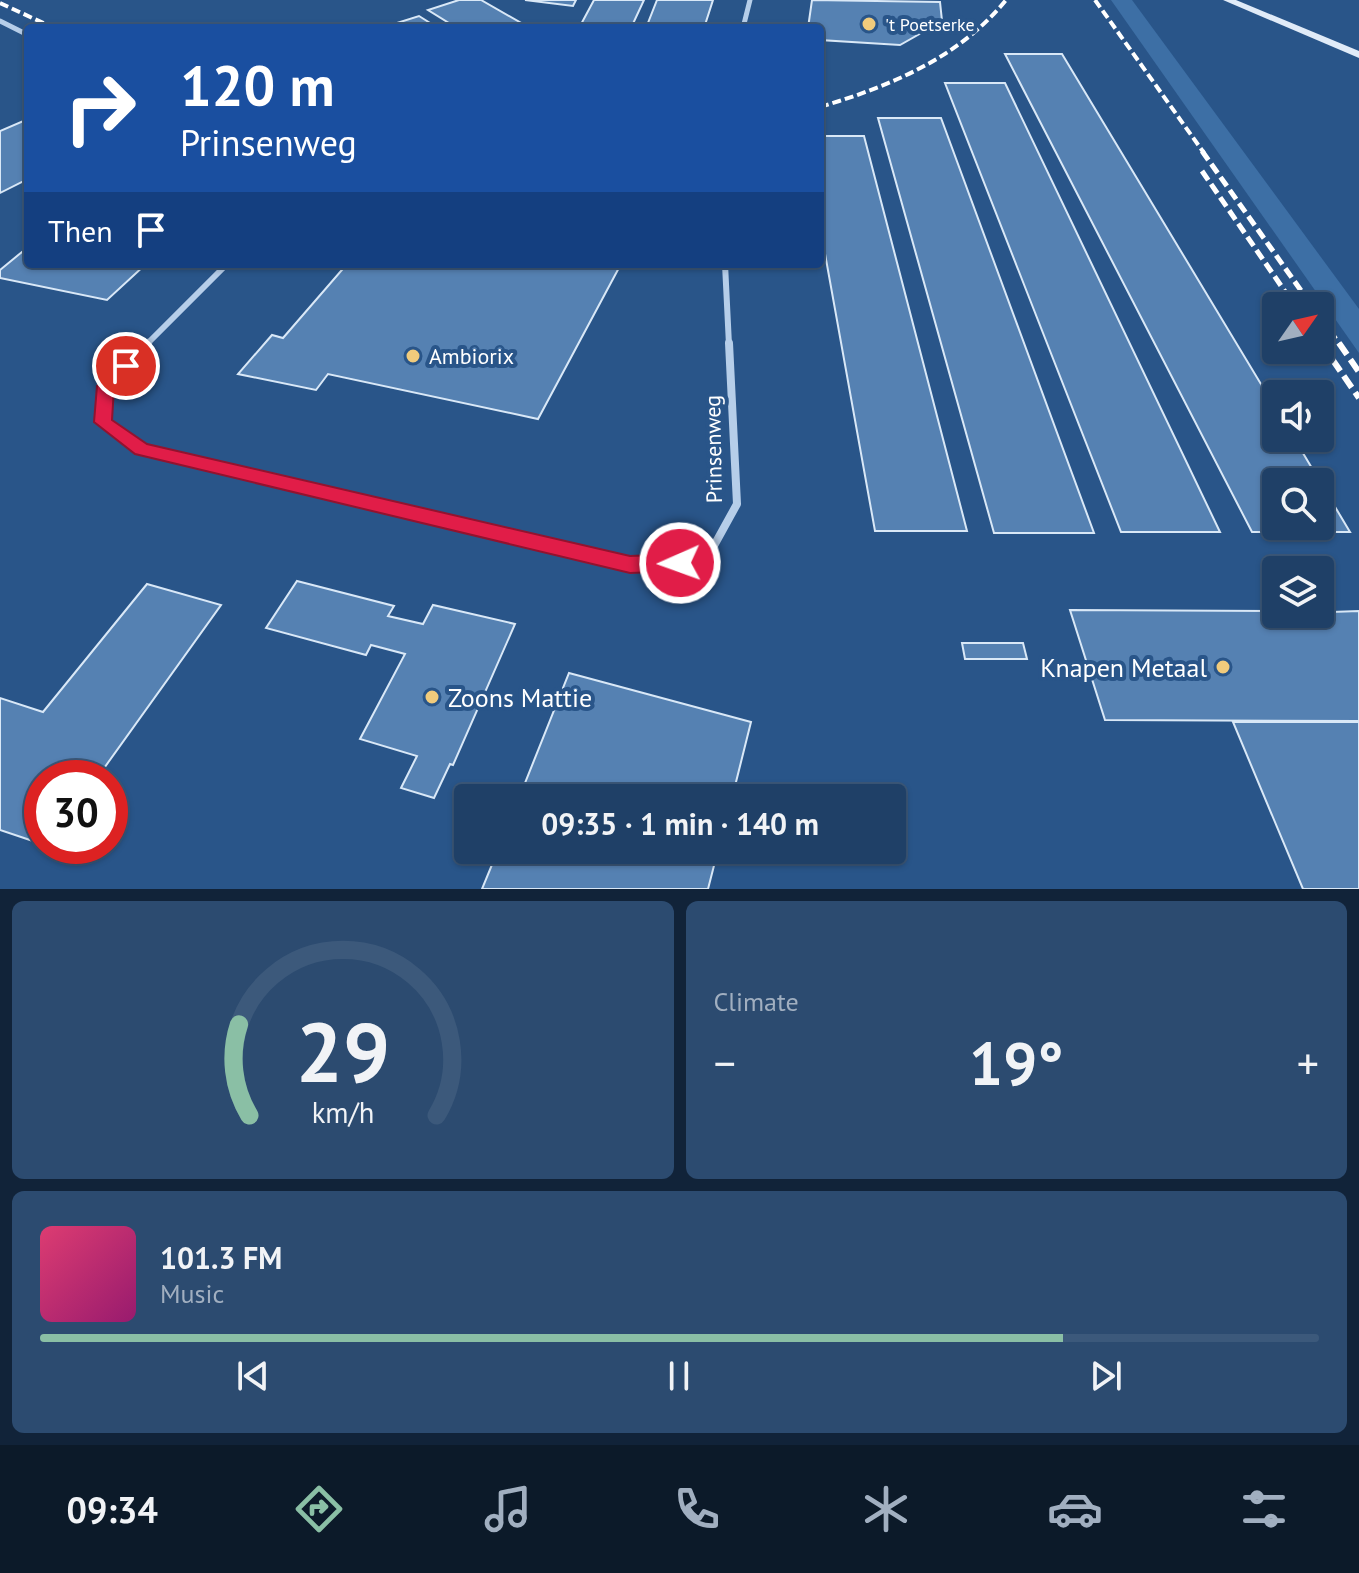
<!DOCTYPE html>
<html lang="en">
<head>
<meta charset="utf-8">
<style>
  body { margin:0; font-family:"PT Sans",sans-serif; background:#2c4b70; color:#f1f3f6; height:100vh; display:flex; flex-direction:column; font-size:30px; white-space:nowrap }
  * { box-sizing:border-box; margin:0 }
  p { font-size:26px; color:#a1afc0 }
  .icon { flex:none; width:44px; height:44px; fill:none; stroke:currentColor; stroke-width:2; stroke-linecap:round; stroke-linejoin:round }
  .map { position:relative; height:889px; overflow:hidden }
  .panel { display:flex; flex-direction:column; gap:12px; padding:12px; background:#112339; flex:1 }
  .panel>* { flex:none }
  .banner { position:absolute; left:24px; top:24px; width:800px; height:244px; border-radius:8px; box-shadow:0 2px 6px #0004,0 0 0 2px #3c597b; background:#1a4fa0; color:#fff; overflow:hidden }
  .needle { width:52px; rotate:56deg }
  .controls { position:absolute; left:1262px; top:292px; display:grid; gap:16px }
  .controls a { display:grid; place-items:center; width:72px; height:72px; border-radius:8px; background:#1f4067; box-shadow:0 2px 6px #0004,0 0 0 2px #3c597b; font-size:40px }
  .speed { position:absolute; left:24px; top:760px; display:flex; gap:16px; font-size:40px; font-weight:700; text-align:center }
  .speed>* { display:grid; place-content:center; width:104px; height:104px; border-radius:50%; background:#1f4067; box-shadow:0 2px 6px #0004,0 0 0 2px #3c597b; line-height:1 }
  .speed .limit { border:12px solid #d22; background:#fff; color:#111 }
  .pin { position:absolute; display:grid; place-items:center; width:68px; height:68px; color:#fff; margin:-34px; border:4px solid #fff; border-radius:50%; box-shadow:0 2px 8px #0007 }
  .me { position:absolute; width:88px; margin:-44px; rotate:268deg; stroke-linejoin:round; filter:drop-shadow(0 0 6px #0008) }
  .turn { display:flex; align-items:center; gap:28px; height:168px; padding:0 24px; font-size:36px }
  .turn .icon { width:104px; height:104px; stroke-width:2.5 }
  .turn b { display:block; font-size:56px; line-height:68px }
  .then { display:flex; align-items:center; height:76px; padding:0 24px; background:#0003; gap:16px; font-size:30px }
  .big { font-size:60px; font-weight:800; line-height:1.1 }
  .panel .widget { flex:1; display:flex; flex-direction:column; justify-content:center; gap:12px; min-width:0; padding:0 28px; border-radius:12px; background:#2c4b70 }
  .panel .dial { align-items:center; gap:0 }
  .dial svg { height:208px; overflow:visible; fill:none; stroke:#3c597b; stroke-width:7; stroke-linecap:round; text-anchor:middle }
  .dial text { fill:#f1f3f6; stroke:none }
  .song { display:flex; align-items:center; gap:24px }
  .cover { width:96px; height:96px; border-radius:12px; background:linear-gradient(135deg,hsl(340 70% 55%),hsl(320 70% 35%)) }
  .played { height:8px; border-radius:4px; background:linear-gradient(90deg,#8abfa5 80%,#3c597b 80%) }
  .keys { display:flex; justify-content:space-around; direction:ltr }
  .heat { display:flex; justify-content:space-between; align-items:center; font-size:44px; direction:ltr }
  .panel .tiles { flex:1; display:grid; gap:12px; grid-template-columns:1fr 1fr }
  .widget:last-child { grid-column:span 2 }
  .trip { position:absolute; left:454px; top:784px; width:452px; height:80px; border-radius:8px; background:#1f4067; box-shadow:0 2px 6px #0004,0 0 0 2px #3c597b; font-weight:800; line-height:80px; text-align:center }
  .menu { display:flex; height:128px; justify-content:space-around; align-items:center; background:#0c1a29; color:#a1afc0 }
  .menu .icon { width:56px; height:56px }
  .menu .selected { color:#8abfa5 }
  .menu b { font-size:36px; color:#f1f3f6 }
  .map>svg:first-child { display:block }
  .green { fill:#3d6fa5 }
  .building { fill:#5581b2; stroke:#d9e8f7; stroke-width:2; fill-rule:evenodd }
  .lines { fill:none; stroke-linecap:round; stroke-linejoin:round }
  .street-far2 { stroke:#b6cee9; stroke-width:5 }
  .street-far1 { stroke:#b6cee9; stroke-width:6 }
  .street { stroke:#b6cee9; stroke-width:8 }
  .secondary { fill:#e0ebf8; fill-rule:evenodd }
  .rail-far2 { stroke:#fff; stroke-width:4; stroke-dasharray:9 4; stroke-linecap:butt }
  .rail-far1 { stroke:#fff; stroke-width:5; stroke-dasharray:11 5; stroke-linecap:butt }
  .rail { stroke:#fff; stroke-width:6; stroke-dasharray:14 6; stroke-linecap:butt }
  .route { fill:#e11d48; stroke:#92132f; stroke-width:2 }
  .poi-dot { fill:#f0cb7c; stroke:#295589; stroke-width:3 }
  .labels { text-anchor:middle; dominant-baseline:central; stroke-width:8; stroke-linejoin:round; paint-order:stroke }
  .far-poi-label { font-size:18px; fill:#fff; stroke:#295589; text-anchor:start }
  .poi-label { font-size:22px; fill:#fff; stroke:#295589; text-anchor:start }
  .street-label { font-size:22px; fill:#fff; stroke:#295589 }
  .near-poi-label { font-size:26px; fill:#fff; stroke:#295589; text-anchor:end }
</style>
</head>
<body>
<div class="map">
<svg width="1359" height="889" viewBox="0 0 1359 889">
  <rect width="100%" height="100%" fill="#295589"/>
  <polygon class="green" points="1111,0 1132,0 1359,309 1359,353"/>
  <g class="building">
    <polygon points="459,0 481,0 530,28 457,28 428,10"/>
    <polygon points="525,0 576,0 573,6"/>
    <polygon points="594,0 644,0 631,28 579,28"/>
    <polygon points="657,0 713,0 704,28 646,28"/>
    <polygon points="812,0 940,2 942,21 929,20 930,28 900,45 820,40 820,28 808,28"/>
    <polygon points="419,16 438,28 381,28"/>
    <path d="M 1005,54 L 1062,54 L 1276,409 L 1276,438 L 1294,438 L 1350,532 L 1252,532 ZM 1276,482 L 1320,482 L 1320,526 L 1276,526 Z"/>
    <polygon points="945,83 1005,83 1220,532 1121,532"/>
    <polygon points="878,118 941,118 1094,533 994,533"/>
    <polygon points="28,119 28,179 0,193 0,131"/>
    <polygon points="820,136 864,136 967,531 875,531 820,226"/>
    <polygon points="28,247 28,264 146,264 107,300 0,278 0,270"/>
    <polygon points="347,264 621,264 538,419 328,374 316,390 238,374 272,335 283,338"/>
    <polygon points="297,581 394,606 388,616 423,624 433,605 515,624 453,765 450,764 434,798 401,788 417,756 360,739 405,654 371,645 366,655 266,628"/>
    <polygon points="147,584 221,605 97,778 42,778 42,844 0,830 0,698 43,712"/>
    <polygon points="1070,610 1276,611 1276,614 1359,611 1359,721 1105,720"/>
    <polygon points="962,643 1023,643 1027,659 965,659"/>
    <polygon points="569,673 751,722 732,798 519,798"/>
    <polygon points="1233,722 1359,722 1359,889 1303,889"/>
    <polygon points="498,850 718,850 708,889 482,889"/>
  </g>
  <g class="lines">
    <g class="street-far2">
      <polyline points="0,21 28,35"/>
      <polyline points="743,28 750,0"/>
    </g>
    <g class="street-far1">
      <polyline points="725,264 729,345"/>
      <polyline points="146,345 227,264"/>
    </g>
    <polyline class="street" points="148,343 106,386 103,422 141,450 630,564 705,562 737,504 729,343"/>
    <polygon class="secondary" points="1223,0 1236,0 1359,51 1359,58"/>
    <g class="rail-far2">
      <polyline points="1095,0 1204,153"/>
      <polyline points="0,3 54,28"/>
      <path d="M 820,107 C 890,86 959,58 1006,0"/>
    </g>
    <g class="rail-far1">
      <polyline points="1202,151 1312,306"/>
      <polyline points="1202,171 1295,306"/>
      <polyline points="1320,317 1340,345"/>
      <polyline points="1320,342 1322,345"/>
    </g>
    <g class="rail">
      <polyline points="1321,343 1359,398"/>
      <polyline points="1339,343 1359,372"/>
    </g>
  </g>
  <polygon class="route" points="126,360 135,366 114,388 112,420 147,444 630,556 680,554 690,563 680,571 630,573 135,454 94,422 97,386"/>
  <g class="poi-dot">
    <circle cx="869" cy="24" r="8"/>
    <circle cx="413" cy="356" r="8"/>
    <circle cx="1223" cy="667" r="8"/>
    <circle cx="432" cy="697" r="8"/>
  </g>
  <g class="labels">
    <g class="far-poi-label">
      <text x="885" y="24">'t Poetserke</text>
    </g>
    <g class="poi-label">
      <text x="429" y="356">Ambiorix</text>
    </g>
    <g class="street-label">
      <text transform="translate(713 449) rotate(-91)">Prinsenweg</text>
    </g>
    <g class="near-poi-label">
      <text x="1207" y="667">Knapen Metaal</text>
      <text x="448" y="697" text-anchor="start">Zoons Mattie</text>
    </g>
  </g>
</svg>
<div class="controls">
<a><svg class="needle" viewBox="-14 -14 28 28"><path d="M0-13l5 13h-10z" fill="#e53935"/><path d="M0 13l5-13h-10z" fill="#a1afc0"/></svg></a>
<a><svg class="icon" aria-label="sound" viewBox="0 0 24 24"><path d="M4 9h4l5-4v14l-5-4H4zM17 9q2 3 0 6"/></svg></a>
<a><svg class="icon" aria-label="search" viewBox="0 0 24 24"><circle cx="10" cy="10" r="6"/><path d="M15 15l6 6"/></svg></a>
<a><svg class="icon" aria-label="layers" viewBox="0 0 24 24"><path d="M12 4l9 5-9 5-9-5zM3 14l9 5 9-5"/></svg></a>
</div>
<div class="speed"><div class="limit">30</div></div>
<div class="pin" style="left:126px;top:366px;background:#d93025"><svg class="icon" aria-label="arrive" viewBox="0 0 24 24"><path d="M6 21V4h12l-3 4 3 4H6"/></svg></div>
<svg class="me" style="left:680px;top:563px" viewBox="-20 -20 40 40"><circle r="17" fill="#e11d48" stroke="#fff" stroke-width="3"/><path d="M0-11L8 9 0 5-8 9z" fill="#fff"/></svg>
<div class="trip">09:35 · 1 min · 140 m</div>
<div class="banner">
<div class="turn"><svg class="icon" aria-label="right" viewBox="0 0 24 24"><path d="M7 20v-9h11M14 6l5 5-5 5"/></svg><div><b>120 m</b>Prinsenweg</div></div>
<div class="then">Then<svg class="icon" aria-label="arrive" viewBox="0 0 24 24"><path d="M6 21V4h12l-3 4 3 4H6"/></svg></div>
</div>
</div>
<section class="panel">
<div class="tiles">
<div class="widget dial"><svg viewBox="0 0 100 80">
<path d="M14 69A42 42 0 1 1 86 69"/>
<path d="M14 69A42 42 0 0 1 10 34" stroke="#8abfa5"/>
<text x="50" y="56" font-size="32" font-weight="700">29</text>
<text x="50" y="72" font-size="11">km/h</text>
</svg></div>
<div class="widget"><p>Climate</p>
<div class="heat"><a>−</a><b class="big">19°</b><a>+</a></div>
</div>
<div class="widget">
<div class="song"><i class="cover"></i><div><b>101.3 FM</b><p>Music</p></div></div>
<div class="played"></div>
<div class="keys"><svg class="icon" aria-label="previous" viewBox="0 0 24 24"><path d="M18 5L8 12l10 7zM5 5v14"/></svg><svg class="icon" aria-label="pause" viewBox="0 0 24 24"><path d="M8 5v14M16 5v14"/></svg><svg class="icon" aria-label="next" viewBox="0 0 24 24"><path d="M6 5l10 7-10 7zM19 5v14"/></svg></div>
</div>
</div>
</section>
<nav class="menu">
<b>09:34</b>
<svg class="icon selected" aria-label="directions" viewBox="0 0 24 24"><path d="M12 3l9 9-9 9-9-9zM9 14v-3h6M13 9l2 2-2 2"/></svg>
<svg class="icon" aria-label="music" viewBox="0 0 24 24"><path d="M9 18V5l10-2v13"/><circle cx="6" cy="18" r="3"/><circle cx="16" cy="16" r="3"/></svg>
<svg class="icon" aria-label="phone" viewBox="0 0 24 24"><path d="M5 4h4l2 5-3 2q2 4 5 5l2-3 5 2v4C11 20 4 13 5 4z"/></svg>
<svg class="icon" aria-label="climate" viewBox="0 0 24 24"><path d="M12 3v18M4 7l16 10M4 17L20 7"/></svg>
<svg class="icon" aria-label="car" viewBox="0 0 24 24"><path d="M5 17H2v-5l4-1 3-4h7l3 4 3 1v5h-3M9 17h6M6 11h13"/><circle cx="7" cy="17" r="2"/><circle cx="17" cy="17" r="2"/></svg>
<svg class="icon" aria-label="filters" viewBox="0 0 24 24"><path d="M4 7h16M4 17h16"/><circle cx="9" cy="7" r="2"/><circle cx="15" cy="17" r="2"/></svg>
</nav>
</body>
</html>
